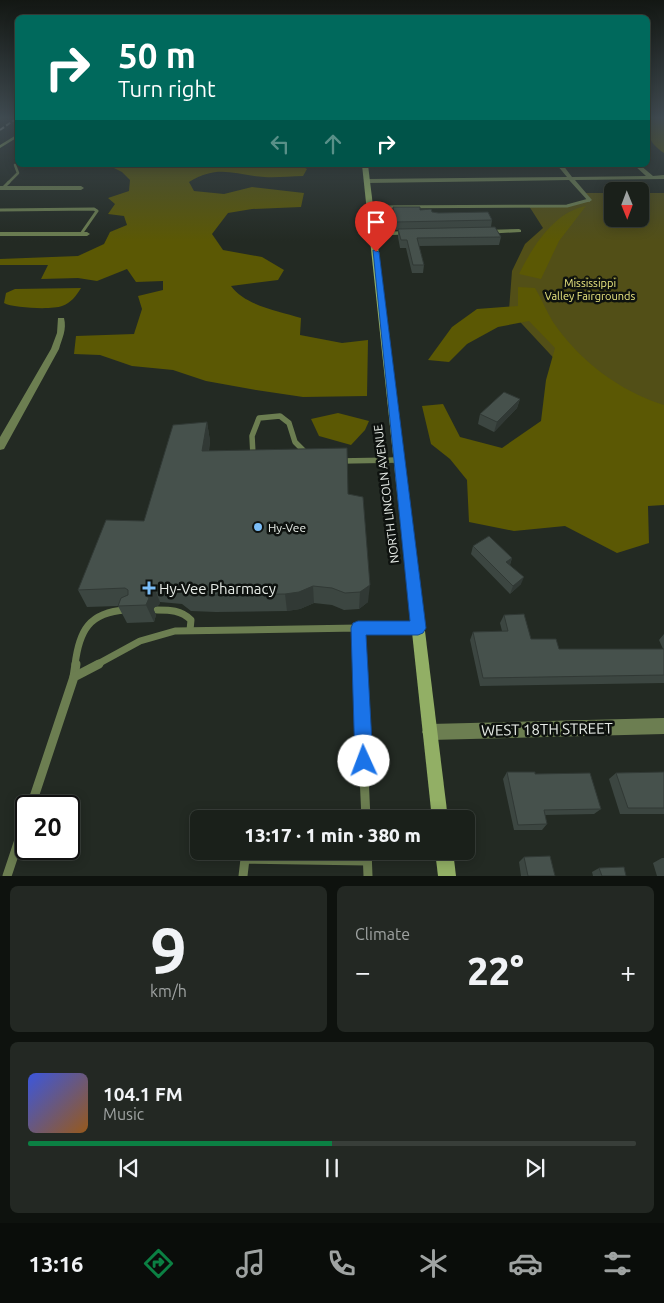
<!DOCTYPE html>
<html lang="en">
<head>
<meta charset="utf-8">
<style>
  body { margin:0; font-family:Ubuntu,sans-serif; background:#232823; color:#f1f3f6; height:100vh; display:flex; flex-direction:column; font-size:19px; white-space:nowrap }
  * { box-sizing:border-box; margin:0 }
  p { font-size:16px; color:#9fa3a2 }
  .icon { flex:none; width:28px; height:28px; fill:none; stroke:currentColor; stroke-width:2; stroke-linecap:round; stroke-linejoin:round }
  .map { position:relative; height:876px; overflow:hidden }
  .details { display:flex; flex-direction:column; gap:10px; padding:10px; background:#0e120e; flex:1 }
  .details>* { flex:none }
  .top-card { position:absolute; left:15px; top:15px; width:635px; height:152px; border-radius:8px; box-shadow:0 2px 12px #0003,0 0 0 1px #383e39; background:#00695c; color:#fff; overflow:hidden }
  .needle { width:32px; rotate:179deg }
  .buttons { position:absolute; left:604px; top:182px; display:grid; gap:10px }
  .buttons a { display:grid; place-items:center; width:45px; height:45px; border-radius:8px; background:#1a201a; box-shadow:0 2px 12px #0003,0 0 0 1px #383e39; font-size:25px }
  .speed { position:absolute; left:15px; top:795px; display:flex; gap:10px; font-size:25px; font-weight:700; text-align:center }
  .speed>* { display:grid; place-content:center; width:65px; height:65px; border-radius:50%; background:#1a201a; box-shadow:0 2px 12px #0003,0 0 0 1px #383e39; line-height:1 }
  .speed .limit { border:2px solid #111; border-radius:8px; background:#fff; color:#111 }
  .pin { position:absolute; display:grid; place-items:center; width:42px; height:42px; color:#fff; margin:-51px -21px; border-radius:50% 50% 50% 0; rotate:-45deg; box-shadow:0 0 5px #0007 }
  .pin .icon { rotate:45deg }
  .me { position:absolute; width:55px; margin:-28px; rotate:358deg; stroke-linejoin:round; filter:drop-shadow(0 0 4px #0008) }
  .turn { display:flex; align-items:center; gap:18px; height:105px; padding:0 20px; font-size:22px }
  .turn .icon { width:65px; height:65px; stroke-width:2.5 }
  .turn b { display:block; font-size:35px; line-height:42px }
  .lanes { display:flex; align-items:center; height:48px; padding:0 20px; background:#0003; justify-content:center; gap:25px; direction:ltr }
  .lanes .off { opacity:.35 }
  .big { font-size:38px; font-weight:800; line-height:1.1 }
  .details .card { flex:1; display:flex; flex-direction:column; justify-content:center; gap:8px; min-width:0; padding:0 18px; border-radius:8px; background:#232823 }
  .details .dial { align-items:center; gap:0 }
  .dial b { font-size:65px; line-height:1 }
  .song { display:flex; align-items:center; gap:15px }
  .cover { width:60px; height:60px; border-radius:8px; background:linear-gradient(135deg,hsl(230 70% 55%),hsl(30 70% 35%)) }
  .played { height:5px; border-radius:2px; background:linear-gradient(90deg,#0b8043 50%,#383e39 50%) }
  .keys { display:flex; justify-content:space-around; direction:ltr }
  .heat { display:flex; justify-content:space-between; align-items:center; font-size:28px; direction:ltr }
  .details .tiles { flex:1; display:grid; gap:10px; grid-template-columns:1fr 1fr }
  .card:last-child { grid-column:span 2 }
  .trip { position:absolute; left:190px; top:810px; width:285px; height:50px; border-radius:8px; background:#1a201a; box-shadow:0 2px 12px #0003,0 0 0 1px #383e39; font-weight:800; line-height:50px; text-align:center }
  .tab-bar { display:flex; height:80px; justify-content:space-around; align-items:center; background:#0a0d0a; color:#9fa3a2 }
  .tab-bar .icon { width:35px; height:35px }
  .tab-bar .current { color:#0b8043 }
  .tab-bar b { font-size:22px; color:#f1f3f6 }
  .map>svg:first-child { display:block }
  .green { fill:#524f17 }
  .forest { fill:#5b5804 }
  .lines { fill:none; stroke-linecap:round; stroke-linejoin:round }
  .lane-far4 { stroke:#6c7e51; stroke-width:2.5 }
  .lane-far3 { stroke:#6c7e51; stroke-width:3 }
  .lane-far2 { stroke:#6c7e51; stroke-width:5.5 }
  .lane-far1 { stroke:#6c7e51; stroke-width:7 }
  .lane { stroke:#6c7e51; stroke-width:9 }
  .street { fill:#6c7e51; fill-rule:evenodd }
  .secondary { fill:#92af65; fill-rule:evenodd }
  .rail { stroke:#ccd2cc; stroke-width:2; stroke-dasharray:5 2.5; stroke-linecap:butt }
  .wall { fill:#3c4641 }
  .shaded-wall { fill:#313935 }
  .building { fill:#46514c; stroke:#313935 }
  .route { fill:#1a73e8; stroke:#114b97 }
  .poi-dot { fill:#7bbef8; stroke:#0e120f; stroke-width:2 }
  .labels { text-anchor:middle; dominant-baseline:central; stroke-width:5; stroke-linejoin:round; paint-order:stroke }
  .far-park-label { font-size:11px; fill:#ebe781; stroke:#0e120f }
  .street-label { font-size:12px; fill:#e7ece7; stroke:#0e120f }
  .poi-label { font-size:12px; fill:#e7ece7; stroke:#0e120f; text-anchor:start }
  .near-poi-label { font-size:15px; fill:#e7ece7; stroke:#0e120f; text-anchor:start }
  .near-street-label { font-size:15px; fill:#e7ece7; stroke:#0e120f }
</style>
</head>
<body>
<div class="map">
<svg width="664" height="876" viewBox="0 0 664 876">
  <rect width="100%" height="100%" fill="#232a23"/>
  <polygon class="green" points="583,193 612,193 612,219 640,219 640,193 664,193 664,433 589,396 509,310 512,271 525,244 543,228 529,206 567,206 588,200"/>
  <g class="forest">
    <path d="M 648,118 L 664,118 L 664,153 C 649,143 647,135 648,118 Z"/>
    <path d="M 118,165 L 300,165 L 307,169 L 303,176 C 290,176 277,178 264,177 C 233,175 219,164 189,182 L 194,191 L 224,194 L 252,187 L 304,193 L 301,207 L 252,209 L 228,213 L 212,234 L 223,250 L 262,257 L 284,270 L 278,280 L 231,286 C 246,306 278,311 301,318 L 300,335 L 342,343 L 368,340 L 367,396 L 303,397 L 256,390 L 206,381 L 173,370 L 132,366 L 100,355 L 74,354 L 76,336 L 134,334 L 142,309 L 138,296 L 163,290 L 163,281 L 136,282 L 127,269 L 97,281 L 78,278 L 41,279 L 48,265 L 0,265 L 0,259 L 78,256 L 104,244 L 110,232 L 127,225 L 124,216 L 108,214 L 115,204 L 108,198 L 129,191 L 130,180 L 122,172 L 114,168 Z"/>
    <path d="M 586,206 L 559,241 L 541,279 L 519,274 C 533,246 554,212 586,206 Z"/>
    <path d="M 518,287 L 535,288 C 542,299 546,311 553,322 C 580,361 619,391 664,405 L 664,505 L 648,506 L 649,543 L 617,553 L 565,526 L 514,531 L 469,522 L 467,480 L 450,459 L 431,444 L 422,406 L 443,404 L 460,437 L 502,448 L 541,421 L 546,380 L 555,348 L 529,321 L 498,327 L 467,344 L 449,362 L 428,360 L 452,327 L 477,309 L 518,306 Z"/>
    <path d="M 81,288 C 76,296 71,303 62,306 C 52,310 13,308 4,303 L 6,293 L 15,289 Z"/>
    <polygon points="338,413 369,421 365,430 351,445 319,436 311,419"/>
  </g>
  <g class="lines">
    <polyline class="lane-far4" points="8,183 18,173 15,165"/>
    <g class="lane-far3">
      <polyline points="3,188 9,182"/>
      <polyline points="370,207 567,206 589,200"/>
      <polyline points="0,210 94,209 97,211 81,234"/>
    </g>
    <g class="lane-far2">
      <polyline points="253,455 252,436 259,418 280,416 289,423 295,442 306,453"/>
      <polyline points="340,461 398,460"/>
    </g>
    <g class="lane-far1">
      <path d="M 157,610 C 170,610 181,610 191,620 L 190,630"/>
      <polyline points="358,628 418,628"/>
      <path d="M 75,665 C 79,631 89,612 126,610"/>
      <polyline points="96,665 140,641 175,631 358,628 360,665"/>
    </g>
    <g class="lane">
      <polyline points="359,664 366,819"/>
      <polyline points="74,677 76,664"/>
      <polyline points="31,806 74,677 99,664"/>
      <polyline points="367,851 368,876"/>
      <polyline points="7,876 26,819"/>
      <polyline points="243,876 245,859 367,861"/>
    </g>
    <g class="street">
      <polygon points="557,165 563,165 572,177 646,176 634,165 640,165 653,176 664,175 664,179 575,180 592,200 589,202 569,180 367,183 364,181 367,179 567,177"/>
      <polygon points="0,186 81,186 84,188 81,190 0,190"/>
      <polygon points="519,229 521,230 521,232 485,234 482,232 485,230"/>
      <polygon points="410,231 412,232 412,234 374,236 371,234 374,232"/>
      <polygon points="0,232 87,232 90,234 87,236 0,236"/>
      <path d="M 58,318 L 64,318 C 67,330 62,338 59,349 L 4,449 L 0,450 L 0,437 L 51,349 L 57,333 Z"/>
      <polygon points="664,718 664,734 430,740 425,737 422,732 425,727 430,724"/>
    </g>
    <g class="secondary">
      <polygon points="18,134 18,137 0,148 0,145"/>
      <polygon points="362,165 368,165 448,819 432,819"/>
      <polygon points="435,851 453,851 456,876 438,876"/>
    </g>
    <polyline class="rail" points="0,130 17,118"/>
  </g>
  <g class="wall">
    <polygon points="393,207 420,210 432,212 492,220 491,227 501,237 499,245 419,246 424,265 423,273 412,273 406,248 400,248 398,237 398,230 396,230 393,215"/>
    <polygon points="520,399 517,408 494,432 478,424 480,414"/>
    <polygon points="207,422 210,441 209,451 348,494 368,602 359,609 344,610 332,605 314,603 300,609 287,611 216,612 191,611 182,604 160,602 159,605 153,608 156,615 154,622 127,623 118,606 87,607 78,590 144,521"/>
    <polygon points="473,546 512,558 510,565 521,584 510,594 471,554"/>
    <polygon points="504,615 531,639 559,649 663,649 659,640 664,634 664,683 480,686 470,640 473,632 502,631 500,623"/>
    <polygon points="507,772 535,774 601,809 594,814 545,815 547,824 542,830 514,830 503,779"/>
    <polygon points="664,772 664,814 620,814 609,779 616,773"/>
    <polygon points="524,857 555,876 521,876 519,862"/>
    <polygon points="662,858 664,858 664,876 657,876 653,863"/>
    <polygon points="599,868 626,876 593,876 592,872"/>
  </g>
  <g class="shaded-wall">
    <polygon points="520,399 517,408 494,432 497,422"/>
    <polygon points="207,422 210,441 206,469 202,451"/>
    <polygon points="512,558 509,566 506,562"/>
    <polygon points="524,577 521,584 510,594 513,586"/>
    <polygon points="153,585 160,602 159,605 153,608 156,615 154,622 146,605 145,595 145,591"/>
    <polygon points="370,585 368,602 359,609 360,592"/>
    <polygon points="313,586 314,603 300,609 287,611 285,594"/>
  </g>
  <g class="building">
    <polygon points="393,207 420,207 420,210 431,209 432,212 438,213 488,212 492,220 396,222"/>
    <polygon points="495,227 501,237 417,238 424,265 413,265 407,240 401,240 398,229"/>
    <polygon points="504,392 520,399 497,422 480,414"/>
    <polygon points="207,422 202,451 347,448 348,494 363,497 370,585 360,592 345,593 332,588 313,586 299,592 285,594 212,595 185,594 176,587 153,585 152,587 145,591 145,595 149,598 146,605 118,606 121,598 128,595 128,590 125,588 78,590 106,520 144,521 173,425"/>
    <polygon points="489,536 512,558 506,562 524,577 513,586 473,546"/>
    <polygon points="524,614 531,639 556,639 559,649 664,649 664,675 483,678 473,632 508,631 504,615"/>
    <polygon points="507,772 535,772 535,774 590,773 601,809 544,810 547,824 518,825"/>
    <polygon points="664,772 664,808 628,808 616,773"/>
    <polygon points="550,856 555,876 528,876 524,857"/>
    <polygon points="624,867 626,876 602,876 599,868"/>
  </g>
  <linearGradient id="sky" x2="0" y2="1"><stop stop-color="#131713"/><stop offset="0.49" stop-color="#3f4a50"/><stop offset="1" stop-color="#3f4a50" stop-opacity="0"/></linearGradient>
  <rect width="664" height="241" fill="url(#sky)"/>
  <polygon class="route" points="373,250 379,252 426,628 423,633 418,635 366,635 373,761 370,768 364,770 357,768 355,761 351,628 353,623 358,621 410,621"/>
  <g class="poi-dot">
    <circle cx="258" cy="527" r="5"/>
    <path d="M146.5 580.5h5v5h5v5h-5v5h-5v-5h-5v-5h5z"/>
  </g>
  <g class="labels">
    <g class="far-park-label">
      <text x="590" y="283">Mississippi<tspan x="590" dy="13">Valley Fairgrounds</tspan></text>
    </g>
    <g class="street-label">
      <text transform="translate(386 494) rotate(-97)">NORTH LINCOLN AVENUE</text>
    </g>
    <g class="poi-label">
      <text x="268" y="527">Hy-Vee</text>
    </g>
    <g class="near-poi-label">
      <text x="159" y="588">Hy-Vee Pharmacy</text>
    </g>
    <g class="near-street-label">
      <text transform="translate(547 729) rotate(-1)">WEST 18TH STREET</text>
    </g>
  </g>
</svg>
<div class="buttons">
<a><svg class="needle" viewBox="-14 -14 28 28"><path d="M0-13l5 13h-10z" fill="#e53935"/><path d="M0 13l5-13h-10z" fill="#9fa3a2"/></svg></a>
</div>
<div class="speed"><div class="limit">20</div></div>
<div class="pin" style="left:376px;top:252px;background:#d93025"><svg class="icon" aria-label="arrive" viewBox="0 0 24 24"><path d="M6 21V4h12l-3 4 3 4H6"/></svg></div>
<svg class="me" style="left:364px;top:761px" viewBox="-20 -20 40 40"><circle r="19" fill="#fff"/><path d="M0-13L10 11 0 6-10 11z" fill="#1a73e8"/></svg>
<div class="trip">13:17 · 1 min · 380 m</div>
<div class="top-card">
<div class="turn"><svg class="icon" aria-label="right" viewBox="0 0 24 24"><path d="M7 20v-9h11M14 6l5 5-5 5"/></svg><div><b>50 m</b>Turn right</div></div>
<div class="lanes"><svg class="icon off" aria-label="left" viewBox="0 0 24 24"><path d="M17 20v-9H6M10 6l-5 5 5 5"/></svg><svg class="icon off" aria-label="ahead" viewBox="0 0 24 24"><path d="M12 20V5M6 11l6-6 6 6"/></svg><svg class="icon" aria-label="right" viewBox="0 0 24 24"><path d="M7 20v-9h11M14 6l5 5-5 5"/></svg></div>
</div>
</div>
<section class="details">
<div class="tiles">
<div class="card dial"><b>9</b><p>km/h</p></div>
<div class="card"><p>Climate</p>
<div class="heat"><a>−</a><b class="big">22°</b><a>+</a></div>
</div>
<div class="card">
<div class="song"><i class="cover"></i><div><b>104.1 FM</b><p>Music</p></div></div>
<div class="played"></div>
<div class="keys"><svg class="icon" aria-label="previous" viewBox="0 0 24 24"><path d="M18 5L8 12l10 7zM5 5v14"/></svg><svg class="icon" aria-label="pause" viewBox="0 0 24 24"><path d="M8 5v14M16 5v14"/></svg><svg class="icon" aria-label="next" viewBox="0 0 24 24"><path d="M6 5l10 7-10 7zM19 5v14"/></svg></div>
</div>
</div>
</section>
<nav class="tab-bar">
<b>13:16</b>
<svg class="icon current" aria-label="directions" viewBox="0 0 24 24"><path d="M12 3l9 9-9 9-9-9zM9 14v-3h6M13 9l2 2-2 2"/></svg>
<svg class="icon" aria-label="music" viewBox="0 0 24 24"><path d="M9 18V5l10-2v13"/><circle cx="6" cy="18" r="3"/><circle cx="16" cy="16" r="3"/></svg>
<svg class="icon" aria-label="phone" viewBox="0 0 24 24"><path d="M5 4h4l2 5-3 2q2 4 5 5l2-3 5 2v4C11 20 4 13 5 4z"/></svg>
<svg class="icon" aria-label="climate" viewBox="0 0 24 24"><path d="M12 3v18M4 7l16 10M4 17L20 7"/></svg>
<svg class="icon" aria-label="car" viewBox="0 0 24 24"><path d="M5 17H2v-5l4-1 3-4h7l3 4 3 1v5h-3M9 17h6M6 11h13"/><circle cx="7" cy="17" r="2"/><circle cx="17" cy="17" r="2"/></svg>
<svg class="icon" aria-label="filters" viewBox="0 0 24 24"><path d="M4 7h16M4 17h16"/><circle cx="9" cy="7" r="2"/><circle cx="15" cy="17" r="2"/></svg>
</nav>
</body>
</html>
